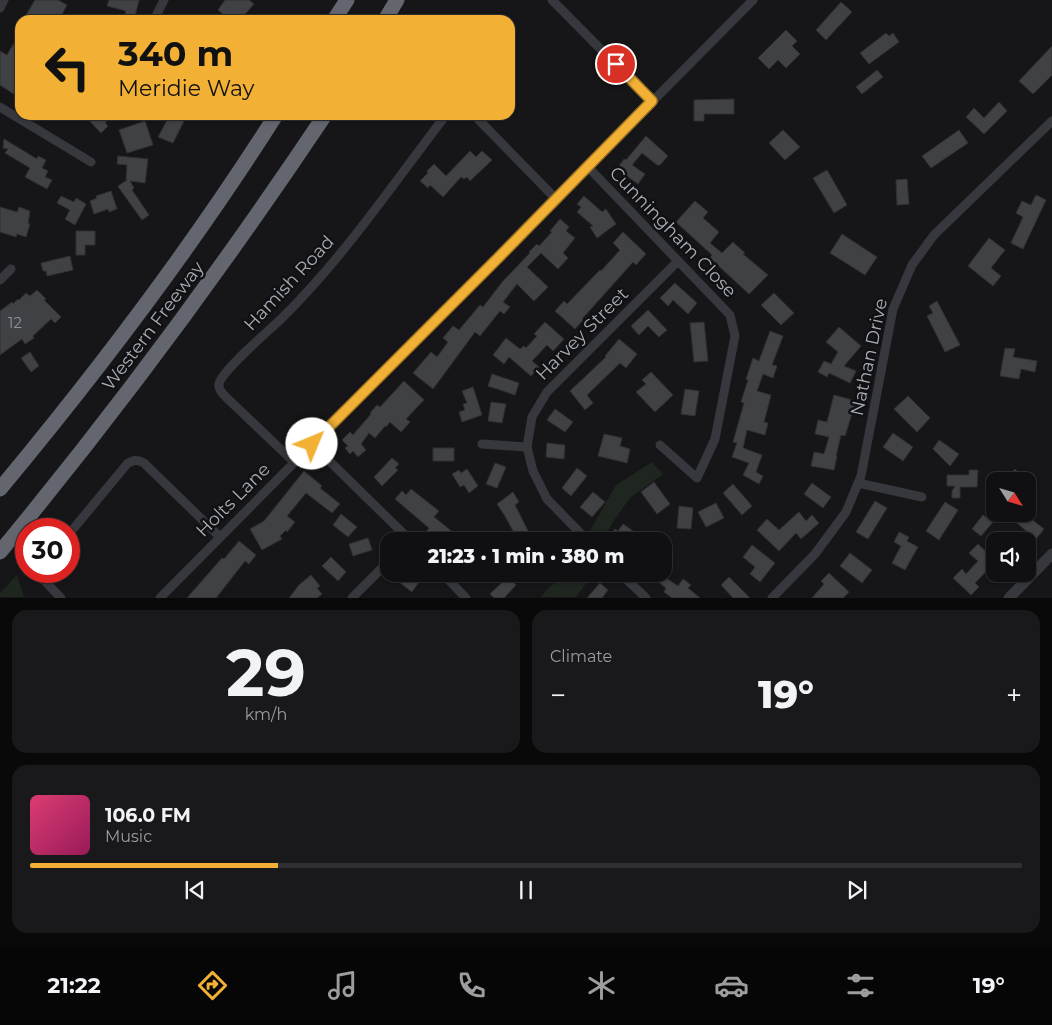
<!DOCTYPE html>
<html lang="en">
<head>
<meta charset="utf-8">
<style>
  body { margin:0; font-family:Montserrat,sans-serif; background:#19191b; color:#f1f3f6; height:100vh; display:flex; flex-direction:column; font-size:19px; white-space:nowrap }
  * { box-sizing:border-box; margin:0 }
  p { font-size:16px; color:#9c9d9f }
  .icon { flex:none; width:28px; height:28px; fill:none; stroke:currentColor; stroke-width:2; stroke-linecap:round; stroke-linejoin:round }
  .map { position:relative; height:598px; overflow:hidden }
  .drawer { display:flex; flex-direction:column; gap:12px; padding:12px; background:#09090a; flex:1 }
  .drawer>* { flex:none }
  .guide { position:absolute; left:15px; top:15px; width:500px; height:105px; border-radius:15px; box-shadow:0 1px 4px #0004,0 0 0 1px #303032; background:#f2b134; color:#111; overflow:hidden }
  .needle { width:32px; rotate:127deg }
  .buttons { position:absolute; left:986px; top:472px; display:grid; gap:10px }
  .buttons a { display:grid; place-items:center; width:50px; height:50px; border-radius:10px; background:#101012; box-shadow:0 1px 4px #0004,0 0 0 1px #303032; font-size:25px }
  .speed { position:absolute; left:15px; top:518px; display:flex; gap:10px; font-size:25px; font-weight:700; text-align:center }
  .speed>* { display:grid; place-content:center; width:65px; height:65px; border-radius:50%; background:#101012; box-shadow:0 1px 4px #0004,0 0 0 1px #303032; line-height:1 }
  .speed .limit { border:8px solid #d22; background:#fff; color:#111 }
  .pin { position:absolute; display:grid; place-items:center; width:42px; height:42px; color:#fff; margin:-21px; border:2px solid #fff; border-radius:50%; box-shadow:0 1px 5px #0007 }
  .me { position:absolute; width:55px; margin:-28px; rotate:45deg; stroke-linejoin:round; filter:drop-shadow(0 0 4px #0008) }
  .turn { display:flex; align-items:center; gap:18px; height:105px; padding:0 20px; font-size:22px }
  .turn .icon { width:65px; height:65px; stroke-width:2.5 }
  .turn b { display:block; font-size:35px; line-height:42px }
  .big { font-size:38px; font-weight:800; line-height:1.1 }
  .drawer .widget { flex:1; display:flex; flex-direction:column; justify-content:center; gap:8px; min-width:0; padding:0 18px; border-radius:15px; background:#19191b }
  .drawer .dial { align-items:center; gap:0 }
  .dial b { font-size:65px; line-height:1 }
  .song { display:flex; align-items:center; gap:15px }
  .cover { width:60px; height:60px; border-radius:8px; background:linear-gradient(135deg,hsl(340 70% 55%),hsl(330 70% 35%)) }
  .played { height:5px; border-radius:2px; background:linear-gradient(90deg,#f2b134 25%,#303032 25%) }
  .keys { display:flex; justify-content:space-around; direction:ltr }
  .heat { display:flex; justify-content:space-between; align-items:center; font-size:28px; direction:ltr }
  .drawer .tiles { flex:1; display:grid; gap:12px; grid-template-columns:1fr 1fr }
  .widget:last-child { grid-column:span 2 }
  .trip { position:absolute; left:380px; top:532px; width:292px; height:50px; border-radius:15px; background:#101012; box-shadow:0 1px 4px #0004,0 0 0 1px #303032; font-weight:800; line-height:50px; text-align:center }
  .tab-bar { display:flex; height:80px; justify-content:space-around; align-items:center; background:#060607; color:#9c9d9f }
  .tab-bar .icon { width:35px; height:35px }
  .tab-bar .selected { color:#f2b134 }
  .tab-bar b { font-size:22px; color:#f1f3f6 }
  .map>svg:first-child { display:block }
  .green { fill:#1e261f }
  .building { fill:#404145; stroke:#303034 }
  .lines { fill:none; stroke-linecap:round; stroke-linejoin:round }
  .minor { stroke:#37383d; stroke-width:9 }
  .tertiary { stroke:#37383d; stroke-width:11 }
  .motorway { stroke:#63666e; stroke-width:15 }
  .route-casing { stroke:#9d7322; stroke-width:12 }
  .route { stroke:#f2b134; stroke-width:9 }
  .labels { text-anchor:middle; dominant-baseline:central; stroke-width:5; stroke-linejoin:round; paint-order:stroke }
  .number-label { font-size:15px; fill:#8e929b }
  .street-label { font-size:18px; fill:#a8adb8; stroke:#111113 }
</style>
</head>
<body>
<div class="map">
<svg width="1052" height="598" viewBox="0 0 1052 598">
  <rect width="100%" height="100%" fill="#161618"/>
  <g class="green">
    <polygon points="652,462 663,474 630,498 612,523 603,541 595,541 588,534 616,485"/>
    <polygon points="567,574 593,574 576,597 541,597 548,588"/>
    <polygon points="17,575 24,597 0,597 0,593"/>
  </g>
  <g class="building">
    <polygon points="35,0 58,0 67,5 59,20 23,20"/>
    <polygon points="109,0 139,0 135,16 125,14 126,11 107,6"/>
    <polygon points="225,0 249,0 254,4 240,20 230,20 218,10"/>
    <polygon points="841,2 852,12 826,40 816,30"/>
    <polygon points="786,30 797,41 792,46 800,54 786,68 778,60 769,69 758,58"/>
    <polygon points="20,33 20,70 14,79 20,83 20,98 0,85 0,51 7,55"/>
    <polygon points="886,33 889,36 893,33 899,42 869,64 860,53"/>
    <polygon points="1052,46 1052,75 1033,94 1019,81"/>
    <polygon points="877,70 883,77 862,94 856,87"/>
    <polygon points="734,99 734,114 704,114 704,121 694,121 694,100"/>
    <polygon points="999,102 1007,111 984,134 966,117 974,108 984,118"/>
    <polygon points="84,115 112,115 105,123 108,126 101,133"/>
    <polygon points="170,115 187,115 173,143 158,137"/>
    <polygon points="145,121 153,145 127,153 119,130"/>
    <polygon points="783,130 800,147 785,160 769,143"/>
    <polygon points="959,130 968,143 931,168 922,156"/>
    <polygon points="646,136 668,156 660,165 657,165 642,153 632,165 645,174 638,184 617,169 624,159 626,160"/>
    <polygon points="4,139 37,159 38,156 46,160 42,168 48,171 45,177 52,180 47,189 25,177 30,168 5,153 8,149 3,148"/>
    <polygon points="470,151 476,157 482,151 492,160 470,181 467,177 464,179 461,177 443,197 430,185 428,188 420,181 428,173 427,171 434,164 446,176"/>
    <polygon points="118,156 148,159 145,183 130,181 134,188 132,190 149,215 142,220 119,188 118,186 127,180 126,180 127,165 117,164"/>
    <polygon points="827,170 847,205 834,213 813,178"/>
    <polygon points="907,179 909,204 897,205 896,180"/>
    <polygon points="111,191 117,209 109,212 108,209 94,214 90,201 97,198 96,196"/>
    <polygon points="1036,195 1046,200 1023,249 1011,243 1023,217 1016,213 1022,201 1031,205"/>
    <polygon points="61,196 74,202 76,198 86,204 75,225 65,219 70,210 57,203"/>
    <polygon points="584,196 602,212 606,209 616,224 597,238 590,227 593,226 577,212 581,207 577,204"/>
    <polygon points="695,201 708,212 703,218 719,232 710,243 722,253 733,242 745,253 743,254 768,275 749,294 710,258 712,255 676,222"/>
    <polygon points="0,207 17,212 19,207 30,211 28,224 30,224 26,237 17,234 16,237 0,232"/>
    <polygon points="560,219 569,227 566,231 575,238 563,253 568,258 558,269 541,253 527,267 548,287 534,301 517,284 503,302 510,307 504,314 500,311 480,336 475,332 433,389 413,373 431,352 437,357 448,342 443,338 453,326 459,330 480,305 483,307 503,281 530,253 529,252 537,244 539,246 552,232 550,231"/>
    <polygon points="76,231 95,231 95,245 85,245 85,255 76,255"/>
    <polygon points="623,232 646,254 636,265 633,262 582,319 583,320 575,329 555,311 564,301 567,304 600,270 601,271 620,250 613,243"/>
    <polygon points="842,234 877,257 865,275 830,253"/>
    <polygon points="989,238 1005,250 991,268 1001,276 993,286 968,266"/>
    <polygon points="70,256 73,270 47,276 46,271 43,271 41,263"/>
    <polygon points="675,283 697,303 688,314 673,300 668,306 660,298"/>
    <polygon points="37,290 46,299 44,300 61,317 55,323 51,319 33,336 34,338 25,344 22,339 0,355 0,311 12,302 13,304 18,299 19,300 26,293 30,296"/>
    <polygon points="774,293 794,313 781,325 761,305"/>
    <polygon points="937,301 960,345 945,352 927,316 933,313 929,306"/>
    <polygon points="648,310 667,330 659,337 648,326 639,335 631,326"/>
    <polygon points="545,322 564,339 553,351 547,345 532,361 539,367 531,376 509,357 504,364 493,355 506,338 520,349 524,346 526,348 537,336 534,334"/>
    <polygon points="704,322 708,361 694,362 690,323"/>
    <polygon points="839,327 861,346 844,366 856,371 850,383 829,373 827,377 818,372 824,361 831,364 838,352 826,342"/>
    <polygon points="770,331 783,336 772,365 777,366 773,378 763,374 757,391 771,395 764,422 768,423 765,435 747,430 743,448 762,455 756,472 763,476 759,484 743,475 749,463 732,457 737,443 733,442 744,403 741,402 748,380 746,379 753,358 759,361"/>
    <polygon points="619,339 637,354 626,368 620,363 587,395 593,403 585,410 570,391 606,357 605,356"/>
    <polygon points="1005,348 1015,349 1013,357 1037,361 1035,372 1021,369 1019,379 1000,376"/>
    <polygon points="30,352 39,366 31,372 21,358"/>
    <polygon points="651,372 673,395 655,412 636,392 646,384 642,380"/>
    <polygon points="492,374 519,383 515,395 488,386"/>
    <polygon points="404,381 424,400 406,419 410,422 401,432 390,422 386,427 385,426 375,438 369,433 361,444 366,450 358,457 353,451 350,454 345,448 348,446 342,440 350,432 353,435 371,414 370,413 377,405 380,407"/>
    <polygon points="473,387 482,415 462,422 459,412 465,410 463,404 467,403 462,391"/>
    <polygon points="685,389 699,391 695,416 681,414"/>
    <polygon points="834,395 856,401 845,436 841,435 836,456 837,456 834,470 811,466 814,452 824,454 829,437 815,434 818,420 827,422"/>
    <polygon points="908,396 930,418 917,432 894,409"/>
    <polygon points="491,402 506,404 502,423 488,421"/>
    <polygon points="555,409 573,422 565,432 547,420"/>
    <polygon points="893,433 913,447 903,461 883,447"/>
    <polygon points="604,434 622,438 620,446 630,449 627,463 598,456"/>
    <polygon points="939,440 959,454 950,466 933,449"/>
    <polygon points="547,443 565,445 564,459 546,457"/>
    <rect x="433" y="448" width="21" height="13"/>
    <polygon points="392,458 399,464 395,468 398,470 382,486 374,477"/>
    <polygon points="495,463 506,467 497,488 486,484"/>
    <polygon points="577,468 587,476 571,496 562,488"/>
    <polygon points="467,469 478,486 469,493 464,485 460,487 452,474 459,470 461,473"/>
    <polygon points="1015,469 1027,481 1003,481"/>
    <polygon points="969,470 978,470 977,487 960,487 960,498 952,498 952,491 955,486 947,486 947,475 969,475"/>
    <polygon points="304,471 322,486 320,488 340,504 332,513 306,493 287,516 295,522 287,532 286,530 280,536 282,539 262,550 250,529 264,521"/>
    <polygon points="654,482 670,504 657,514 641,492"/>
    <polygon points="812,483 831,497 823,508 804,494"/>
    <polygon points="733,484 752,506 742,515 723,493"/>
    <polygon points="411,489 439,511 434,517 455,534 450,541 438,541 426,532 429,528 395,499 402,491 406,495"/>
    <polygon points="513,492 519,502 515,505 529,533 518,540 505,516 497,504"/>
    <polygon points="593,492 605,502 592,517 580,507"/>
    <polygon points="875,501 887,508 868,539 856,532"/>
    <polygon points="945,502 958,510 939,540 926,531"/>
    <polygon points="716,503 724,518 706,527 698,512"/>
    <polygon points="679,506 693,508 691,529 677,528"/>
    <polygon points="799,512 806,521 812,515 819,523 801,539 796,533 779,551 757,530 767,519 779,530"/>
    <polygon points="341,514 357,527 348,537 333,525"/>
    <polygon points="997,514 1025,514 1044,529 1036,539 1011,518 1008,523"/>
    <polygon points="983,515 993,522 981,536 972,529"/>
    <polygon points="623,524 633,531 632,534 639,541 616,541 609,537 615,529 618,531"/>
    <polygon points="899,532 909,537 907,541 918,547 905,570 892,563 901,546 894,542"/>
    <polygon points="368,538 372,550 353,556 349,544"/>
    <polygon points="239,541 256,555 249,564 245,561 216,598 187,598 222,558 224,559"/>
    <polygon points="978,544 995,560 995,562 975,583 979,587 971,595 953,578 962,569 966,574 978,561 969,553"/>
    <polygon points="752,545 775,563 760,582 750,574 755,567 743,557"/>
    <polygon points="850,553 872,570 862,583 840,566"/>
    <polygon points="331,557 346,572 338,581 322,566"/>
    <polygon points="829,573 849,592 843,598 812,598 824,584 821,581"/>
    <polygon points="399,574 409,574 419,582 412,592 395,579"/>
    <polygon points="648,574 660,574 678,586 683,579 691,585 688,588 700,598 672,598 664,592 666,588"/>
    <polygon points="311,575 320,586 317,588 322,594 317,598 289,598 299,585"/>
    <polygon points="508,577 516,585 504,598 494,598 490,594"/>
    <polygon points="729,577 750,598 733,598 721,585"/>
    <polygon points="600,583 608,590 602,598 587,598"/>
  </g>
  <g class="lines">
    <g class="minor">
      <polyline points="552,0 652,101"/>
      <polyline points="0,8 4,0"/>
      <polyline points="154,20 164,0"/>
      <polyline points="0,107 91,162"/>
      <polyline points="474,115 556,199"/>
      <polyline points="587,166 730,315 735,336 715,439 697,478 660,445"/>
      <polyline points="0,280 11,269"/>
      <polyline points="312,444 411,541"/>
      <polyline points="482,444 527,447"/>
      <path d="M 294,462 L 228,399 C 224,395 218,390 219,384 C 221,371 270,330 282,318 C 344,257 393,184 446,115"/>
      <polyline points="858,483 922,497"/>
      <path d="M 69,534 L 127,464 C 133,460 137,459 144,463 L 220,537"/>
      <polyline points="588,541 547,499 533,471 527,447 532,417 547,392 678,261"/>
      <polyline points="39,571 37,573 61,598"/>
      <polyline points="443,574 466,598"/>
      <polyline points="621,574 646,598"/>
      <polyline points="160,598 753,0"/>
      <polyline points="352,598 389,561"/>
      <polyline points="772,598 815,554 846,512 861,476 893,309 912,265 934,235 1052,121"/>
    </g>
    <polyline class="tertiary" points="1009,598 1052,554"/>
    <g class="motorway">
      <polyline points="334,20 347,0"/>
      <polyline points="385,20 397,0"/>
      <path d="M 0,489 C 99,370 193,246 276,115"/>
      <path d="M 0,552 C 116,412 224,266 325,115"/>
    </g>
  </g>
  <g class="lines">
    <defs>
      <polyline id="route" points="312,444 499,257 652,101 616,64"/>
    </defs>
    <use href="#route" class="route-casing"/>
    <use href="#route" class="route"/>
  </g>
  <g class="labels">
    <g class="number-label">
      <text x="15" y="322">12</text>
    </g>
    <g class="street-label">
      <text transform="translate(673 232) rotate(46)">Cunningham Close</text>
      <text transform="translate(289 283) rotate(-47)">Hamish Road</text>
      <text transform="translate(153 326) rotate(-53)">Western Freeway</text>
      <text transform="translate(582 334) rotate(-45)">Harvey Street</text>
      <text transform="translate(869 357) rotate(-78)">Nathan Drive</text>
      <text transform="translate(233 500) rotate(-45)">Holts Lane</text>
    </g>
  </g>
</svg>
<div class="buttons">
<a><svg class="needle" viewBox="-14 -14 28 28"><path d="M0-13l5 13h-10z" fill="#e53935"/><path d="M0 13l5-13h-10z" fill="#9c9d9f"/></svg></a>
<a><svg class="icon" aria-label="sound" viewBox="0 0 24 24"><path d="M4 9h4l5-4v14l-5-4H4zM17 9q2 3 0 6"/></svg></a>
</div>
<div class="speed"><div class="limit">30</div></div>
<div class="pin" style="left:616px;top:64px;background:#d93025"><svg class="icon" aria-label="arrive" viewBox="0 0 24 24"><path d="M6 21V4h12l-3 4 3 4H6"/></svg></div>
<svg class="me" style="left:312px;top:444px" viewBox="-20 -20 40 40"><circle r="19" fill="#fff"/><path d="M0-13L10 11 0 6-10 11z" fill="#f2b134"/></svg>
<div class="trip">21:23 · 1 min · 380 m</div>
<div class="guide">
<div class="turn"><svg class="icon" aria-label="left" viewBox="0 0 24 24"><path d="M17 20v-9H6M10 6l-5 5 5 5"/></svg><div><b>340 m</b>Meridie Way</div></div>
</div>
</div>
<section class="drawer">
<div class="tiles">
<div class="widget dial"><b>29</b><p>km/h</p></div>
<div class="widget"><p>Climate</p>
<div class="heat"><a>−</a><b class="big">19°</b><a>+</a></div>
</div>
<div class="widget">
<div class="song"><i class="cover"></i><div><b>106.0 FM</b><p>Music</p></div></div>
<div class="played"></div>
<div class="keys"><svg class="icon" aria-label="previous" viewBox="0 0 24 24"><path d="M18 5L8 12l10 7zM5 5v14"/></svg><svg class="icon" aria-label="pause" viewBox="0 0 24 24"><path d="M8 5v14M16 5v14"/></svg><svg class="icon" aria-label="next" viewBox="0 0 24 24"><path d="M6 5l10 7-10 7zM19 5v14"/></svg></div>
</div>
</div>
</section>
<nav class="tab-bar">
<b>21:22</b>
<svg class="icon selected" aria-label="directions" viewBox="0 0 24 24"><path d="M12 3l9 9-9 9-9-9zM9 14v-3h6M13 9l2 2-2 2"/></svg>
<svg class="icon" aria-label="music" viewBox="0 0 24 24"><path d="M9 18V5l10-2v13"/><circle cx="6" cy="18" r="3"/><circle cx="16" cy="16" r="3"/></svg>
<svg class="icon" aria-label="phone" viewBox="0 0 24 24"><path d="M5 4h4l2 5-3 2q2 4 5 5l2-3 5 2v4C11 20 4 13 5 4z"/></svg>
<svg class="icon" aria-label="climate" viewBox="0 0 24 24"><path d="M12 3v18M4 7l16 10M4 17L20 7"/></svg>
<svg class="icon" aria-label="car" viewBox="0 0 24 24"><path d="M5 17H2v-5l4-1 3-4h7l3 4 3 1v5h-3M9 17h6M6 11h13"/><circle cx="7" cy="17" r="2"/><circle cx="17" cy="17" r="2"/></svg>
<svg class="icon" aria-label="filters" viewBox="0 0 24 24"><path d="M4 7h16M4 17h16"/><circle cx="9" cy="7" r="2"/><circle cx="15" cy="17" r="2"/></svg>
<b>19°</b>
</nav>
</body>
</html>
